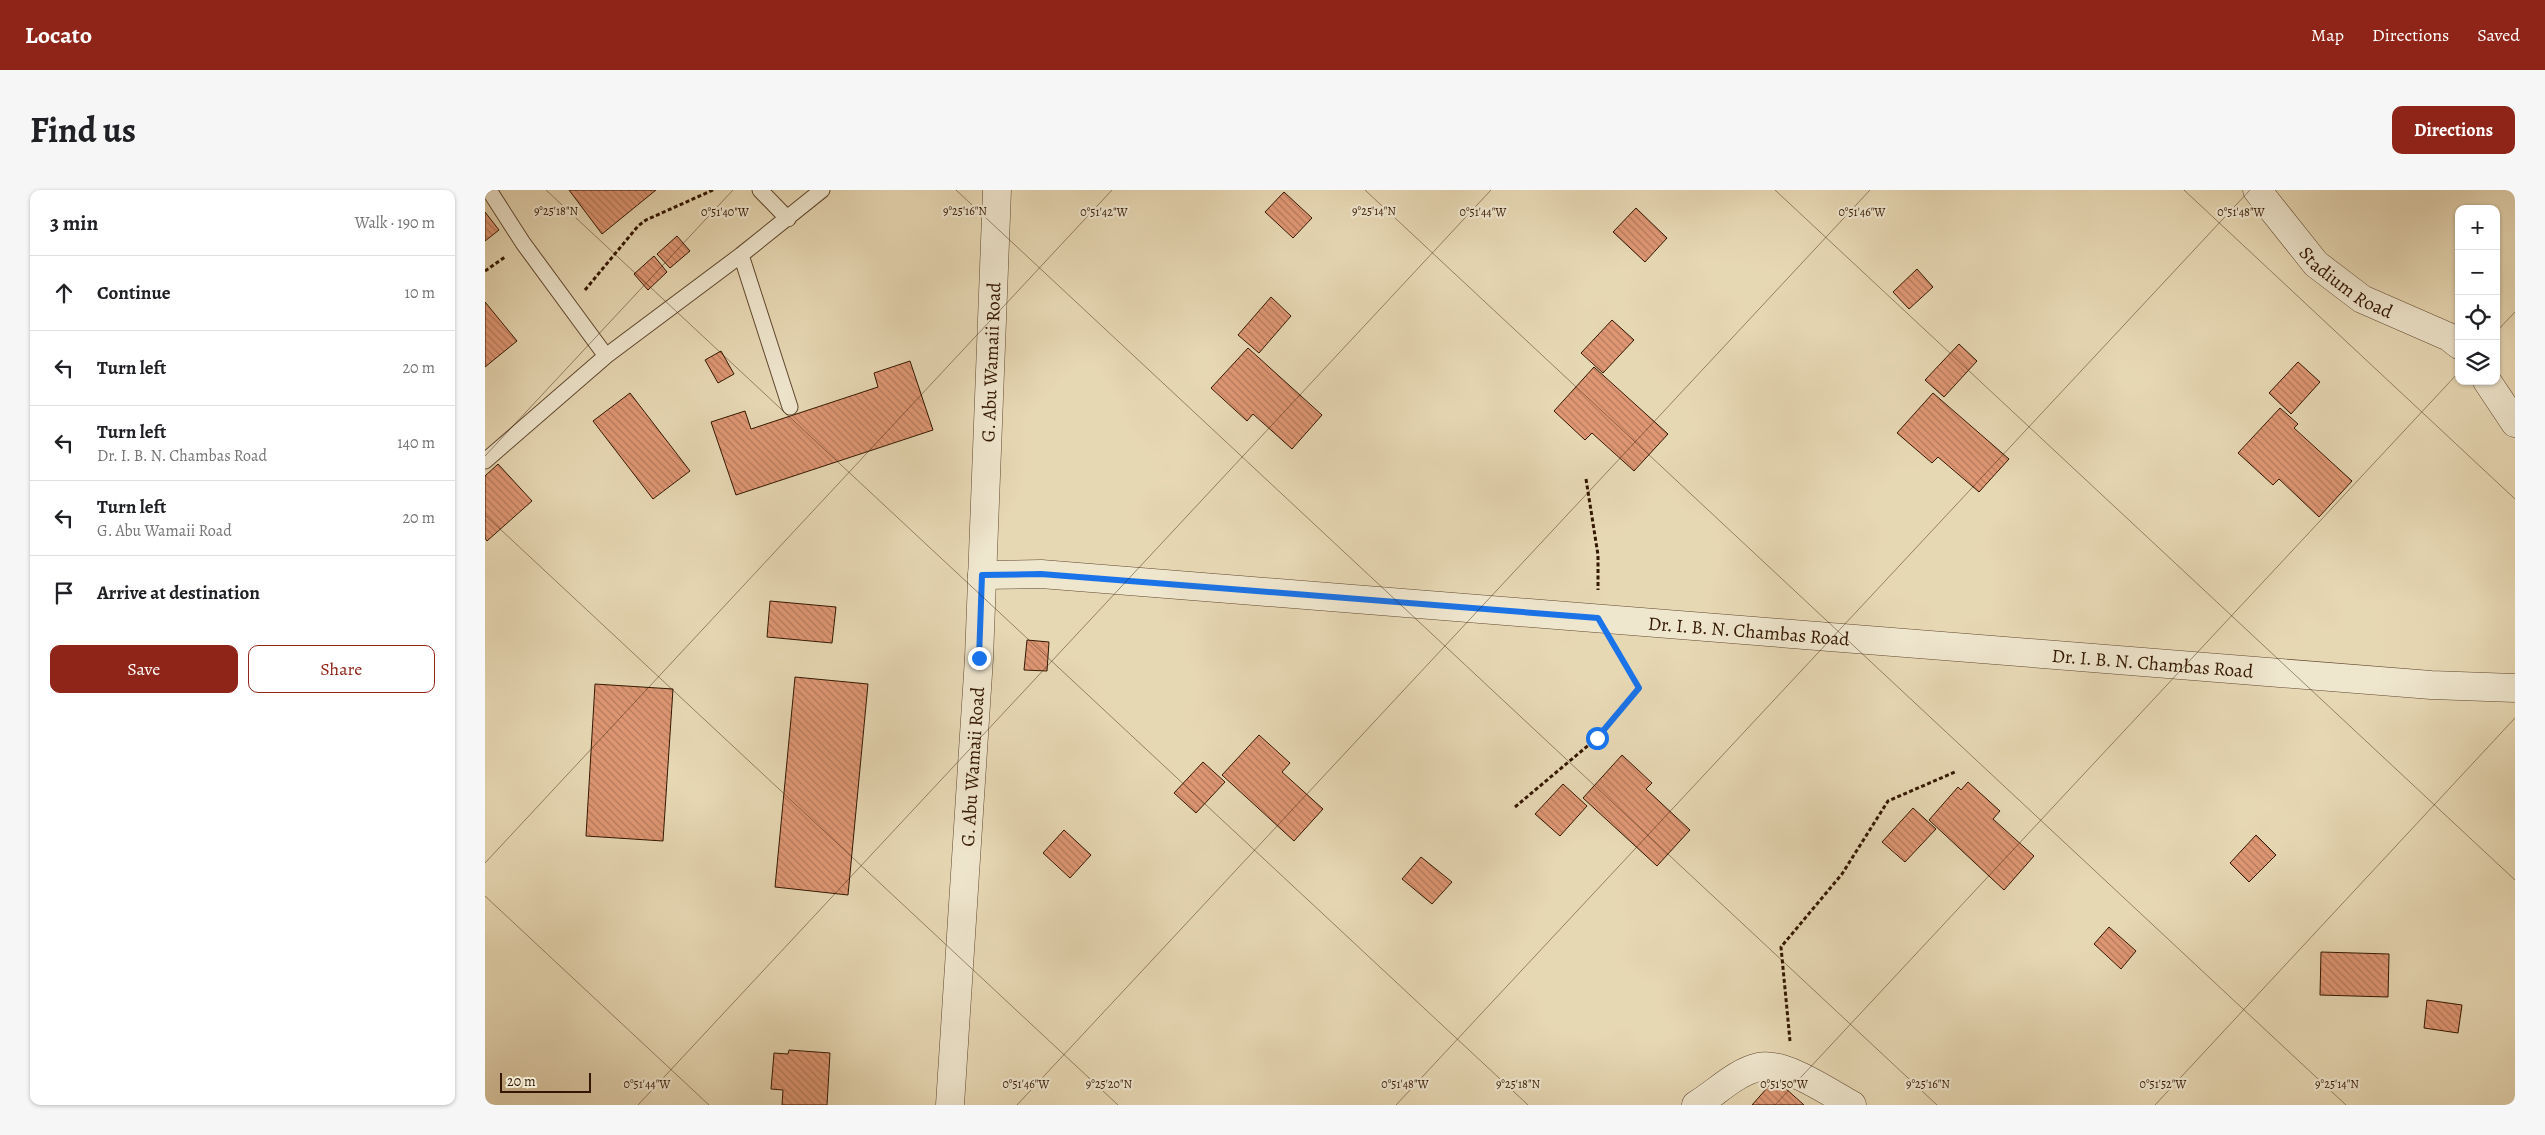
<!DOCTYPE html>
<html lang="en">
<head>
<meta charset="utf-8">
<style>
  body { margin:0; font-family:Alegreya,serif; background:#f6f6f6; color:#202124 }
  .controls { position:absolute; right:15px; top:15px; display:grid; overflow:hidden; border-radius:10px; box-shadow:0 1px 4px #0004 }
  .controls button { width:45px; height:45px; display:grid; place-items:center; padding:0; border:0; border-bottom:1px solid #e0e0e0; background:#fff; color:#202124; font:25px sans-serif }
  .scale { position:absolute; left:15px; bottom:12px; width:91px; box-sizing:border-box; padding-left:5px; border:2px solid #331700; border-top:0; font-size:14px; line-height:18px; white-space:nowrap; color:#331700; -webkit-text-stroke:4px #efe6ce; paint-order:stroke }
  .stop { position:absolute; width:15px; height:15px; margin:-11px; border:4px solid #1a73e8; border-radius:50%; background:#fff }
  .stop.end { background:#1a73e8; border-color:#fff; box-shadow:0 1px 5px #0008 }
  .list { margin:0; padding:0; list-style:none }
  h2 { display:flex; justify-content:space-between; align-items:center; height:65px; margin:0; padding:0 20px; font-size:21px }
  h2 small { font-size:16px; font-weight:400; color:#757577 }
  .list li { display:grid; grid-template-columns:32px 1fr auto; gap:15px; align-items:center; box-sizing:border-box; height:75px; padding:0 20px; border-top:1px solid #e0e0e0 }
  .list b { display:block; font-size:19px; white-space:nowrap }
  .list p { margin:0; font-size:16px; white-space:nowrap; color:#757577 }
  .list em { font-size:16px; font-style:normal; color:#757577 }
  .actions { display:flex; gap:10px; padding:15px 20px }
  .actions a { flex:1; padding:11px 0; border:1px solid #8f2418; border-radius:10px; text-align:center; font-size:18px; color:#8f2418 }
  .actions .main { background:#8f2418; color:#fff }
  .icon { flex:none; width:28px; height:28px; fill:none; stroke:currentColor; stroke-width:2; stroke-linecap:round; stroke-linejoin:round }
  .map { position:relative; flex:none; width:2030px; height:915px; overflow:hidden; border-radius:10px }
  header { display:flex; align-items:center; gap:30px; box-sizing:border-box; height:70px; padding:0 25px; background:#8f2418; color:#fff }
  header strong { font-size:24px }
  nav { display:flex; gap:28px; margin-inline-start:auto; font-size:18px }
  .intro { display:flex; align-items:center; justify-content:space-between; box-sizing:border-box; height:120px; padding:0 30px }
  h1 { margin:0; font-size:35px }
  .button { padding:12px 22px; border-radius:10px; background:#8f2418; color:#fff; font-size:18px; font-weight:700 }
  main { display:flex; gap:30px; padding:0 30px }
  aside { flex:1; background:#fff; border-radius:10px; box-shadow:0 1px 4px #0004 }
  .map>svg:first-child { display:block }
  .building { fill:url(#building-back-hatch); stroke:#331700 }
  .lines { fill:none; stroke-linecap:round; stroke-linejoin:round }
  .lane-casing { stroke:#60472d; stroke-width:17 }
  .street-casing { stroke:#60472d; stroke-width:29 }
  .path { stroke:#331700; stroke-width:3; stroke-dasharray:4 2.5; stroke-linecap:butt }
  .lane { stroke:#efe6ce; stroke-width:15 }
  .street { stroke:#efe6ce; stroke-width:28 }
  .route { stroke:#1a73e8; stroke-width:6 }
  .ticks { fill:none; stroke:#331700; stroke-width:1; stroke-opacity:0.45 }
  .labels { text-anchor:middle; stroke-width:4.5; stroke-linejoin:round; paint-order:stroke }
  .street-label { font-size:19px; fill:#331700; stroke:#efe6ce }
  .ticks-label { font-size:12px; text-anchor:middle; fill:#331700; stroke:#efe6ce; stroke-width:4.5; stroke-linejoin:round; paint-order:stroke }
</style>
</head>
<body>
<header>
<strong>Locato</strong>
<nav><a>Map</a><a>Directions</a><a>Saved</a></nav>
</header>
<div class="intro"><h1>Find us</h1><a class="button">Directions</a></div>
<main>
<aside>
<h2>3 min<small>Walk · 190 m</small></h2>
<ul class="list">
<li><svg class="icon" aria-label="ahead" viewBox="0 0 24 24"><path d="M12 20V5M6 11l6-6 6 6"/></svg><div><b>Continue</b></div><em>10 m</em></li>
<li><svg class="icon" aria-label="left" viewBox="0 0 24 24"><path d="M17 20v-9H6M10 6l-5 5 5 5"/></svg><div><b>Turn left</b></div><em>20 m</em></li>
<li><svg class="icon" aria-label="left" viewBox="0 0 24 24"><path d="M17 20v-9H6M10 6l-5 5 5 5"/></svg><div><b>Turn left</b><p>Dr. I. B. N. Chambas Road</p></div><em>140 m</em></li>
<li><svg class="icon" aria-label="left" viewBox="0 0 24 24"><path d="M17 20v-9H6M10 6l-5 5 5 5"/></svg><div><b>Turn left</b><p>G. Abu Wamaii Road</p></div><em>20 m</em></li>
<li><svg class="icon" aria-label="arrive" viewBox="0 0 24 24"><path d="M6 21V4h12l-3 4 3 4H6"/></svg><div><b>Arrive at destination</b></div></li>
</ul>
<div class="actions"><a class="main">Save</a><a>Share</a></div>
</aside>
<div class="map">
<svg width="2030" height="915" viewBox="0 0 2030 915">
  <defs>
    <pattern id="building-back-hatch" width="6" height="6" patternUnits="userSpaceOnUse" patternTransform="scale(1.25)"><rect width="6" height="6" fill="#df9774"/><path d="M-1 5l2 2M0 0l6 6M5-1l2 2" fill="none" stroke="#b57a5d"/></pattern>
  </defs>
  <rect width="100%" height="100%" fill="#e7d8b4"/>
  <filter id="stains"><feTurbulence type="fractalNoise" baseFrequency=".004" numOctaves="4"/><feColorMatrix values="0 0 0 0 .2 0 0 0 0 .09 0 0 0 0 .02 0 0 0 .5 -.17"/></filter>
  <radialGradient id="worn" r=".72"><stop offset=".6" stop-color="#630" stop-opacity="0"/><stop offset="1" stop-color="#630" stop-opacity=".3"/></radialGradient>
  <path class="building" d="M 84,0 L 171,0 L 117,44 Z
    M 799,2 L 827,28 L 808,48 L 780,22 Z
    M 1151,18 L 1182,48 L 1160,72 L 1128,42 Z
    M 0,22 L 14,40 L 0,51 Z
    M 192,46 L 205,61 L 185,78 L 172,64 Z
    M 169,66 L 182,82 L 163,100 L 149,84 Z
    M 1432,79 L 1448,97 L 1424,119 L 1408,102 Z
    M 786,107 L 806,126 L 774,163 L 753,145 Z
    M 0,112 L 32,151 L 0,177 Z
    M 1127,130 L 1149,150 L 1118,183 L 1096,163 Z
    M 1474,154 L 1492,171 L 1459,207 L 1440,190 Z
    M 763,158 L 837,225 L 807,259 L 768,224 L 762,231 L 726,198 Z
    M 236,161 L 249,184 L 233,193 L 220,170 Z
    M 425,171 L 448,240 L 251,305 L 226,232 L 260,221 L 266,239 L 393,197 L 389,183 Z
    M 1813,172 L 1835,192 L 1806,224 L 1784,203 Z
    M 1109,177 L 1183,244 L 1149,281 L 1107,243 L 1100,250 L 1069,221 Z
    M 145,203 L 205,281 L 168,309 L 108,231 Z
    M 1448,203 L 1524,269 L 1494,302 L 1453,267 L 1447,273 L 1412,243 Z
    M 1795,218 L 1813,234 L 1809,238 L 1867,291 L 1834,327 L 1794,289 L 1788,295 L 1753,263 Z
    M 13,274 L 47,311 L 2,351 L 0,348 L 0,286 Z
    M 285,411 L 351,417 L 347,453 L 282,447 Z
    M 542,450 L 564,452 L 562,481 L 539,480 Z
    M 310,487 L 383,494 L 363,705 L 290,697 Z
    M 110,494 L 188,499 L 178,651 L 101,646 Z
    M 774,545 L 805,573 L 797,582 L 838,619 L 809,651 L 737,585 Z
    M 1137,565 L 1167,593 L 1161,599 L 1205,640 L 1172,676 L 1098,608 Z
    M 718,572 L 740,592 L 711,623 L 689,603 Z
    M 1483,592 L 1515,621 L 1508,629 L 1549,666 L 1519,700 L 1444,630 L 1473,597 L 1476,600 Z
    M 1078,594 L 1102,616 L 1075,646 L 1050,624 Z
    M 1428,618 L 1451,639 L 1420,672 L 1397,652 Z
    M 579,640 L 606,665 L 585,688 L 558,663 Z
    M 1771,645 L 1791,665 L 1764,692 L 1745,673 Z
    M 936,667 L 967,692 L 947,714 L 917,689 Z
    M 1624,737 L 1651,761 L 1636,779 L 1609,754 Z
    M 1836,762 L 1904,764 L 1903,807 L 1835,805 Z
    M 1942,810 L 1977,815 L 1973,843 L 1939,838 Z
    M 304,860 L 345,863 L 342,915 L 297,915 L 298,900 L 286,899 L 289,863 L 303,864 Z
    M 1290,889 L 1319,915 L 1267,915 Z"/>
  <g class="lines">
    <defs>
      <path id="lane" d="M 4,0 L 38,53 L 121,166 L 256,65 L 337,0
        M 275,0 L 303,29
        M 256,65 L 305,217
        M 0,271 L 121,166"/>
      <g id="street">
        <path id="s1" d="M 1772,0 L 1831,74 L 1877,109 L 1964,147 L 1974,155"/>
        <path d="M 2002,191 L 2030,233"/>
        <path id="s2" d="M 497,385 L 556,384 L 1946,495 L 2030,498"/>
        <path id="s3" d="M 465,915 L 494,468 L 512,0"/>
        <path d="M 1211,915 C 1231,903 1251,882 1274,877 C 1299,871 1345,903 1367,915"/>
      </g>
    </defs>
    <use href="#lane" class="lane-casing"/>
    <use href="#street" class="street-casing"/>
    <path class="path" d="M 0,81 L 20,67
      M 100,100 L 153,36 L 161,30 L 228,0
      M 1101,289 L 1113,365 L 1113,400
      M 1030,617 L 1112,548 L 1154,498 L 1131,459
      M 1305,851 L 1296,757 L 1357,684 L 1403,611 L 1470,582"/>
    <use href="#lane" class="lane"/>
    <use href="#street" class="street"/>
  </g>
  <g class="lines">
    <path class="route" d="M 494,468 L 497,385 L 556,384 L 1113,428 L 1154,498 L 1112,548"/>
  </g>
  <path class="ticks" d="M 61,0 L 1043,915M 471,0 L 1452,915M 880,0 L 1861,915M 1290,0 L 2030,690M 1699,0 L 2030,309M 2011,142 L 2030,122M 0,266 L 248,0M 0,325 L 633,915M 0,673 L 627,0M 0,706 L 224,915M 153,915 L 1006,0M 532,915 L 1385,0M 911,915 L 1765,0M 1290,915 L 1974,182M 1670,915 L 2030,528"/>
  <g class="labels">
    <g class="street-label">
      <text dy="7" stroke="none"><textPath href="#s1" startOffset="130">Stadium Road</textPath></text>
      <text dy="7" stroke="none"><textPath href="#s3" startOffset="744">G. Abu Wamaii Road</textPath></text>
      <text dy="7" stroke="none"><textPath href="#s2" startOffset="769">Dr. I. B. N. Chambas Road</textPath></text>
      <text dy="7" stroke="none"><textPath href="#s2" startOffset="1174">Dr. I. B. N. Chambas Road</textPath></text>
      <text dy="7" stroke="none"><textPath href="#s3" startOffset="339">G. Abu Wamaii Road</textPath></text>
    </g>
  </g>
  <g class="ticks-label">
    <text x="889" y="25">9°25'14"N</text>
    <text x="71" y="25">9°25'18"N</text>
    <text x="480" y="25">9°25'16"N</text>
    <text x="240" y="26">0°51'40"W</text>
    <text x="619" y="26">0°51'42"W</text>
    <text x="998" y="26">0°51'44"W</text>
    <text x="1377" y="26">0°51'46"W</text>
    <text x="1756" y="26">0°51'48"W</text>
    <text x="162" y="898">0°51'44"W</text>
    <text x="541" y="898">0°51'46"W</text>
    <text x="920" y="898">0°51'48"W</text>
    <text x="1299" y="898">0°51'50"W</text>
    <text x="1678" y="898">0°51'52"W</text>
    <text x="624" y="898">9°25'20"N</text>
    <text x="1033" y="898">9°25'18"N</text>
    <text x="1443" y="898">9°25'16"N</text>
    <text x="1852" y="898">9°25'14"N</text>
  </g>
  <rect width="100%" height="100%" filter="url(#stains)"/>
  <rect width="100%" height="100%" fill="url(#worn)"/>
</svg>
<div class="controls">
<button>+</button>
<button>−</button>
<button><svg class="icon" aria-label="locate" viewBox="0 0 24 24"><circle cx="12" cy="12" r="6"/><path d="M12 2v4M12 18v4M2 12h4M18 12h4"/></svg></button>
<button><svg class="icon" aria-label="layers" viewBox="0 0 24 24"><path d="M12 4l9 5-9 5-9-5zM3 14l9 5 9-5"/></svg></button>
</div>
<div class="scale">20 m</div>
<div class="stop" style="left:1112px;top:548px"></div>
<div class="stop end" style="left:494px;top:468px"></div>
</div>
</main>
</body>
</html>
